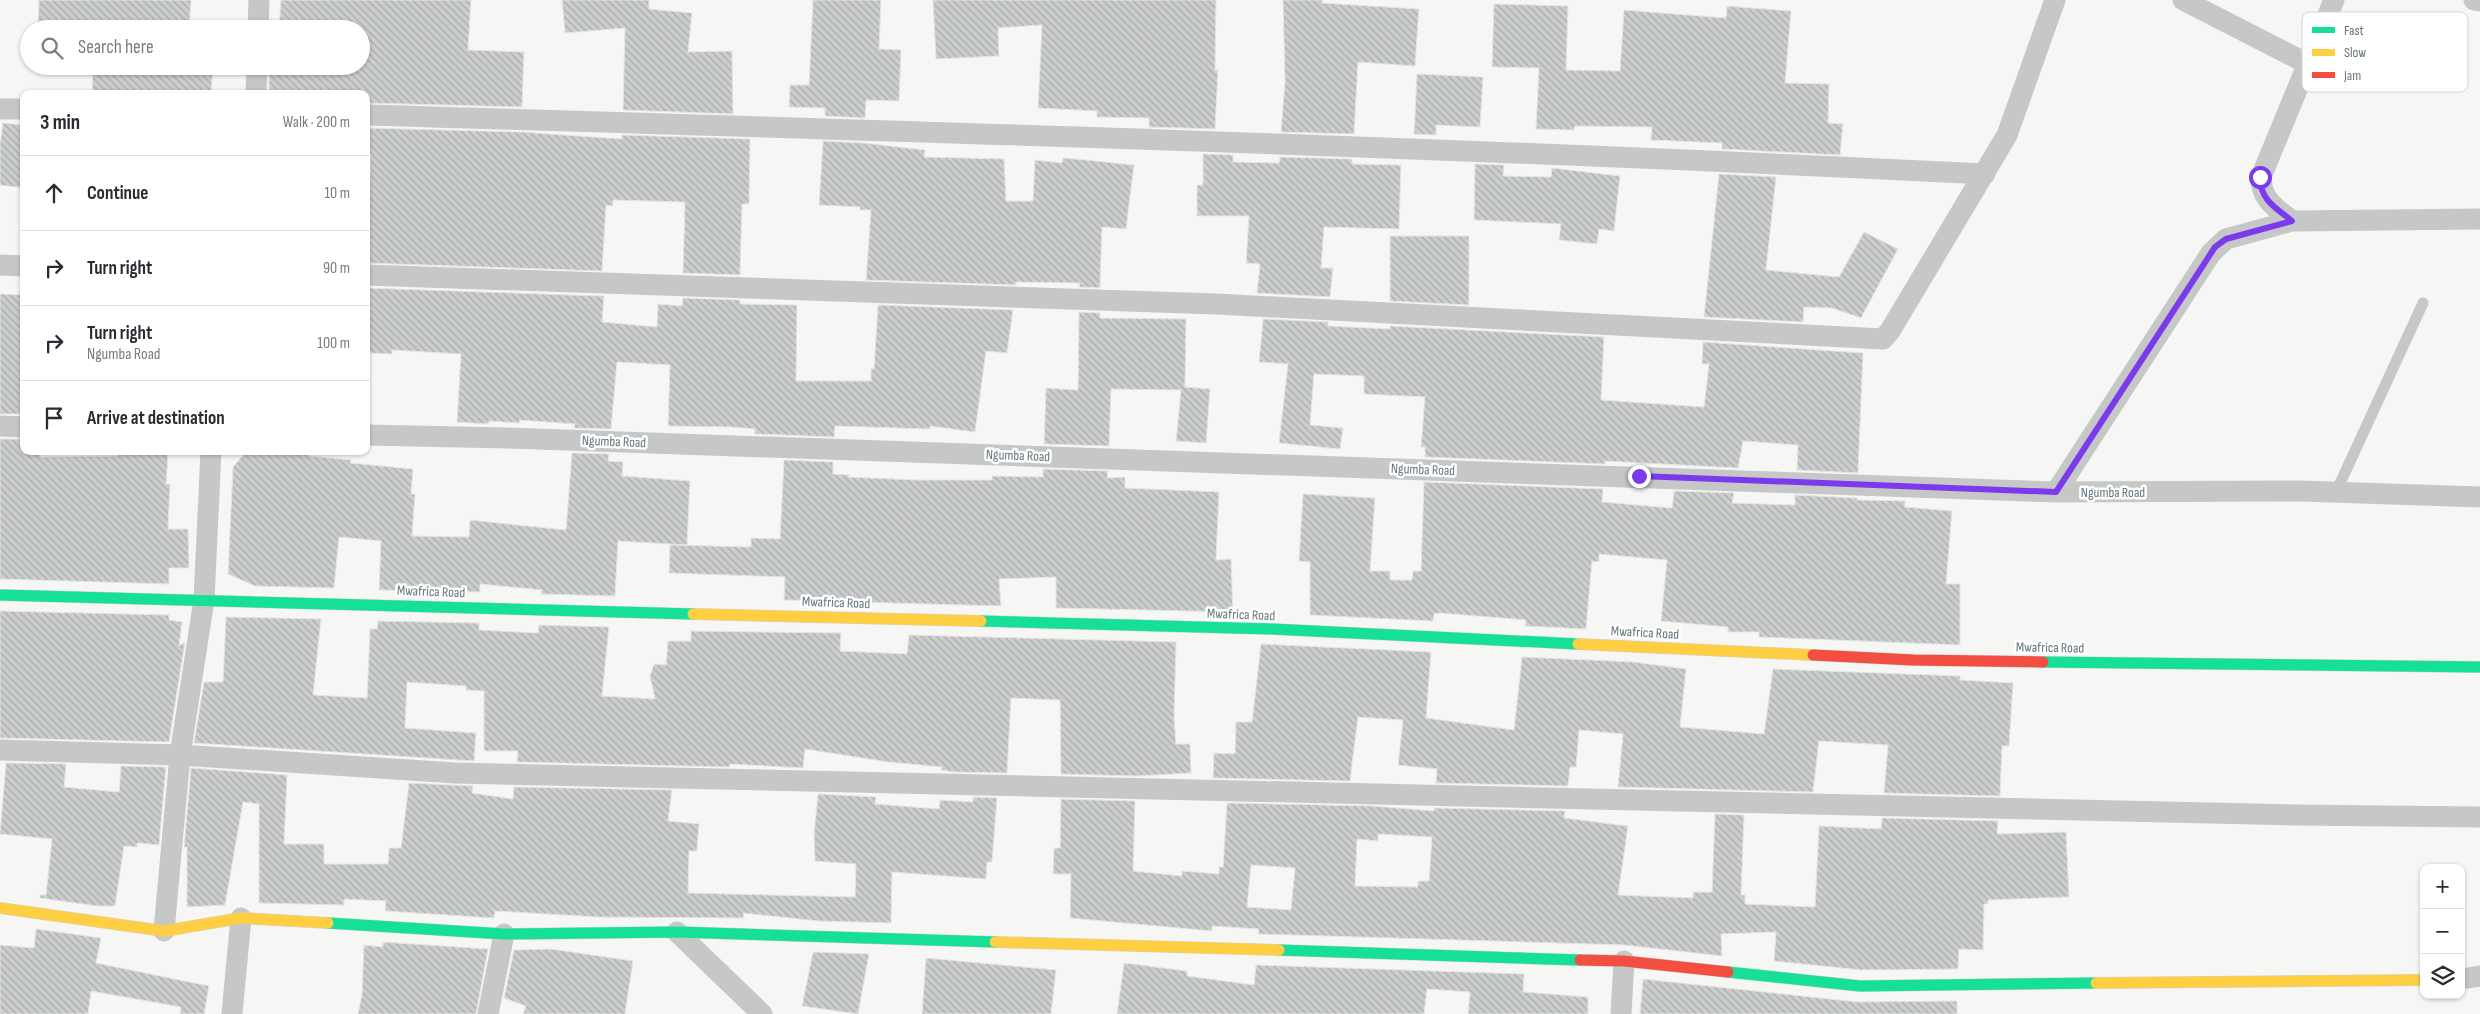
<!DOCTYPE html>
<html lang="en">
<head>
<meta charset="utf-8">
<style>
  body { margin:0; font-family:"Sofia Sans Condensed",sans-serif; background:#f2f2f3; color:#2b2b33 }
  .controls { position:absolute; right:15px; bottom:15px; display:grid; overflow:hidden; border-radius:10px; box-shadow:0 1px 4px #0004 }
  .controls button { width:45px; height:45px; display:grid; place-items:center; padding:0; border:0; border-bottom:1px solid #e1e1e2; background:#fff; color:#2b2b33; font:25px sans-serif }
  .stop { position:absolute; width:15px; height:15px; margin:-11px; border:4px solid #7c3aed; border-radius:50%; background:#fff }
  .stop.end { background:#7c3aed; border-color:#fff; box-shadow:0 1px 5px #0008 }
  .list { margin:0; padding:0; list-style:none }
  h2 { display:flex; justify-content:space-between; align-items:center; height:65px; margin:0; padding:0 20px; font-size:21px }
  h2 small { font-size:16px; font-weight:400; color:#7c7c81 }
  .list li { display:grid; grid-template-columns:32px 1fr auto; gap:15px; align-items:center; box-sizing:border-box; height:75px; padding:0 20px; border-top:1px solid #e1e1e2 }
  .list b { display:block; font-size:19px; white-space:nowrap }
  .list p { margin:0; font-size:16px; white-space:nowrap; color:#7c7c81 }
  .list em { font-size:16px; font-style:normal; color:#7c7c81 }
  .icon { flex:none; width:28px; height:28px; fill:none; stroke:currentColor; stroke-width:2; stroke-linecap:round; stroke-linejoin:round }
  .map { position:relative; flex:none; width:2480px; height:1014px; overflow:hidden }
  .search { position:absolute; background:#fff; box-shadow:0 1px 4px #0004; left:20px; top:20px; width:350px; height:55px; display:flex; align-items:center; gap:12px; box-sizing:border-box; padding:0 18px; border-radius:28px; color:#7c7c81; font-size:19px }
  .panel { position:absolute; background:#fff; box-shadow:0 1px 4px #0004; left:20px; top:90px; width:350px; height:365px; border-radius:10px }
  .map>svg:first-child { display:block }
  .building { fill:url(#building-back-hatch); stroke:#e5e5e4; fill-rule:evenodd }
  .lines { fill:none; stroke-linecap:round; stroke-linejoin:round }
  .fast-casing { stroke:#d1d3d3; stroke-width:12 }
  .slow-casing { stroke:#d1d3d3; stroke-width:12 }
  .jam-casing { stroke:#d1d3d3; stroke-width:12 }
  .lane { stroke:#c6c8c8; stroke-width:11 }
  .street { stroke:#c6c8c8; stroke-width:21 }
  .fast { stroke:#16e098; stroke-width:11 }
  .slow { stroke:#ffcf43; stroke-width:11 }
  .jam { stroke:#f24e42; stroke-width:11 }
  .route { stroke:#7c3aed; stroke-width:6 }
  .labels { text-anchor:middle; stroke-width:5; stroke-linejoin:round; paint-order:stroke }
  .street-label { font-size:14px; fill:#64767d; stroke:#fff }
  .key { fill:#fff; stroke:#d0d6d8; stroke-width:1 }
  .key-label { font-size:14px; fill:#64767d }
</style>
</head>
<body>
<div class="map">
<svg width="2480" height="1014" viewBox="0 0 2480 1014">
  <defs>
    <pattern id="building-back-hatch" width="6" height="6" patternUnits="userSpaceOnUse" patternTransform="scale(1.25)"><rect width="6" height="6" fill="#cccece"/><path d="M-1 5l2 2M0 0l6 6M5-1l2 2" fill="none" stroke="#a9acac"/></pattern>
  </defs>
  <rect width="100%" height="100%" fill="#f6f6f5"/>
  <path class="building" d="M 39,0 L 191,0 L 189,29 L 147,29 L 38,22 Z
    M 281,0 L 471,0 L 468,50 L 524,52 L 522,107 L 366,103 L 366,94 L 269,94 L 269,66 L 361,66 L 361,29 L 279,29 Z
    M 562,0 L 649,0 L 649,9 L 692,13 L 688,52 L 732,51 L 733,114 L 623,110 L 625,28 L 565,33 Z
    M 813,0 L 881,0 L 879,49 L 901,50 L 899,101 L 866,100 L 865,118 L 825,116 L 825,108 L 789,107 L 790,85 L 809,85 Z
    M 933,0 L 1216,0 L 1215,70 L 1218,70 L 1215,129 L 1149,127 L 1149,118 L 1097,117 L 1097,111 L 1038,108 L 1042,25 L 998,28 L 999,56 L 936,59 Z
    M 1283,0 L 1322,0 L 1322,3 L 1419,9 L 1415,66 L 1358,62 L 1354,134 L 1281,132 L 1285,82 Z
    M 1494,4 L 1568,6 L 1566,70 L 1620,71 L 1624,10 L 1726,18 L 1727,6 L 1791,11 L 1785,83 L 1829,84 L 1828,123 L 1843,124 L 1840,155 L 1722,149 L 1722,143 L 1651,140 L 1652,127 L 1575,126 L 1574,130 L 1536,129 L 1539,68 L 1492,67 Z
    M 93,66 L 213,66 L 211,94 L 92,94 Z
    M 1417,74 L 1483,77 L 1480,127 L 1436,125 L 1436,135 L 1414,134 Z
    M 3,123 L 24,125 L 24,188 L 0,185 L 0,144 Z
    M 366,128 L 521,132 L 622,139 L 622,135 L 750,139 L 749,204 L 742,204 L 740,275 L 683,273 L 685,203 L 683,202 L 613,200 L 613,206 L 606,205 L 602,271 L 366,263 L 371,154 L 366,154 Z
    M 823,141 L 863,143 L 925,150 L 924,157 L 1004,159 L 1006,201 L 1033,201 L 1035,160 L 1062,163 L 1063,158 L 1076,159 L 1134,165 L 1126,229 L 1102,227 L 1100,288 L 1079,287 L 1080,283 L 1016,282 L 1016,285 L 866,280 L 871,210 L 860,210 L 860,207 L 819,205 Z
    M 1203,154 L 1233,155 L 1233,162 L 1279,163 L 1280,157 L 1352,159 L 1352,164 L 1401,165 L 1399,229 L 1324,227 L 1321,268 L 1333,268 L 1330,297 L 1257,293 L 1260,264 L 1246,263 L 1249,216 L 1197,216 L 1197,185 L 1203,185 Z
    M 1475,164 L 1504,165 L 1503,176 L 1551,177 L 1552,168 L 1620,176 L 1614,231 L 1599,229 L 1597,244 L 1559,240 L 1561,224 L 1474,220 Z
    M 1719,174 L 1776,177 L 1766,270 L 1839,277 L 1864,232 L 1898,249 L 1861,318 L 1832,308 L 1804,307 L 1803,322 L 1704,317 Z
    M 1390,236 L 1469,236 L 1469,305 L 1390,301 Z
    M 366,288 L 601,296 L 604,296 L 602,322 L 657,327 L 658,304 L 682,306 L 683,298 L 740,300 L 740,304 L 797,305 L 796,381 L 871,381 L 871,369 L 874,369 L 878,305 L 1013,310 L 1007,353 L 986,351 L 975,432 L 930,426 L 930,429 L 835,426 L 834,437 L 755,434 L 755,429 L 731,427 L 668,426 L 670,365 L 617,362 L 611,429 L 574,428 L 575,424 L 520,420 L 519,423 L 489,421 L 488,424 L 457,422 L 461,354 L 392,350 L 392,354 L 366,353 Z
    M 0,294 L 24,295 L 24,414 L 0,414 Z
    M 1079,312 L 1100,313 L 1100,318 L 1186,319 L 1185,387 L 1210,389 L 1206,443 L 1176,441 L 1181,390 L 1111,389 L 1109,446 L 1044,444 L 1046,388 L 1078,390 Z
    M 1263,319 L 1328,322 L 1328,326 L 1390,329 L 1390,326 L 1604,337 L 1601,400 L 1704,407 L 1709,364 L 1702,364 L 1703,342 L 1863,353 L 1858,473 L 1797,470 L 1798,445 L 1743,441 L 1738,468 L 1605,461 L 1605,464 L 1425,457 L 1425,447 L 1421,447 L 1425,397 L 1364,394 L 1364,376 L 1314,374 L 1310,425 L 1343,428 L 1340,449 L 1279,443 L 1288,364 L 1259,362 Z
    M 0,439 L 24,439 L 24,453 L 41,454 L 40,457 L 118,456 L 118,453 L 168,454 L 166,484 L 170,484 L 168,529 L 188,529 L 189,568 L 169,568 L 169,584 L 0,579 Z
    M 247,451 L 309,451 L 308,456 L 351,460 L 350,463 L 413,469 L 411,494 L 415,494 L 412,536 L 469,537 L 470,520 L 566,530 L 572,453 L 609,454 L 608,461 L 623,462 L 622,476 L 690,481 L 687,545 L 618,541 L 615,596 L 541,594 L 542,590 L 480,584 L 480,592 L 379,590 L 381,541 L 339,537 L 334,588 L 255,586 L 228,574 L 233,467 Z
    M 784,460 L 833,462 L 833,474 L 849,475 L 848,477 L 916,480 L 992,480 L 992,476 L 1043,477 L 1043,469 L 1108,471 L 1107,478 L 1125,477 L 1125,488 L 1219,492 L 1216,560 L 1231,559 L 1233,612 L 1056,608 L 1056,577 L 999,579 L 1001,606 L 784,600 L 785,577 L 669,573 L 670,545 L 751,547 L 751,538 L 780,539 Z
    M 1424,482 L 1603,489 L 1602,502 L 1672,508 L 1674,491 L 1734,493 L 1732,503 L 1795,505 L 1795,495 L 1857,498 L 1857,500 L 1905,501 L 1905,507 L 1952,511 L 1946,584 L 1960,584 L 1960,645 L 1759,637 L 1759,632 L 1728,632 L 1728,627 L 1661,621 L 1667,560 L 1599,554 L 1599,562 L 1592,561 L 1586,629 L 1525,626 L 1526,620 L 1440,613 L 1434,614 L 1433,621 L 1310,615 L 1310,562 L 1299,561 L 1303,494 L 1375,498 L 1370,571 L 1390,571 L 1390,580 L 1412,580 L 1413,571 L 1421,571 Z
    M 0,611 L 169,615 L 169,620 L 182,622 L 179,646 L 185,642 L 169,742 L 0,738 Z
    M 226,617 L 321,619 L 313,695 L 367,698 L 370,629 L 377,629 L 378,621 L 479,623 L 479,630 L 538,633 L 539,625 L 609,627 L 602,696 L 655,699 L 650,676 L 654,664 L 666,665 L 668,641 L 691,641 L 691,631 L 841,633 L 840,651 L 907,654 L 909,635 L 1176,642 L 1174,717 L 1176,744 L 1190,744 L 1191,773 L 1136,776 L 1061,774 L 1060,700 L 1011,698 L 1007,773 L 954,772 L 941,770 L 942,767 L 888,762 L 805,749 L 803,768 L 730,764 L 729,767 L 517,762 L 518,751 L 484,751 L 484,691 L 466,690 L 466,686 L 407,682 L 405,728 L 476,733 L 474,761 L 194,743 L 204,682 L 223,682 Z
    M 1261,644 L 1431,652 L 1426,718 L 1514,730 L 1522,657 L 1633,662 L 1686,669 L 1680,727 L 1764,734 L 1773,669 L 1960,676 L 1960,680 L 2013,683 L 2009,746 L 2002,746 L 2000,796 L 1884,793 L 1888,745 L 1819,741 L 1813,792 L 1618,787 L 1623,734 L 1579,730 L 1576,767 L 1570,767 L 1568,786 L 1436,783 L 1437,769 L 1398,765 L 1403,720 L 1358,717 L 1350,781 L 1213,778 L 1214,753 L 1235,754 L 1236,722 L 1252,722 Z
    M 6,763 L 66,764 L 64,787 L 119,792 L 121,766 L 166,767 L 159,845 L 137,843 L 137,847 L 124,846 L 115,906 L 97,906 L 40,898 L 40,895 L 46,895 L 52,839 L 0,834 Z
    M 191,768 L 287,775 L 284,844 L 324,844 L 324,864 L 388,864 L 389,848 L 401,848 L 409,783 L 473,786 L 472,793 L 513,799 L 514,787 L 672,790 L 668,821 L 699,824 L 697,851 L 689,851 L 688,893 L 855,897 L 856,864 L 815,861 L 814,834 L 818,794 L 876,797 L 875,804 L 939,809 L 940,800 L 973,802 L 973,797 L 997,798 L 992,862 L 987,862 L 986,879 L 892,872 L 891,923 L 818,921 L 743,913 L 744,918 L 598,917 L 495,911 L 494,918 L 385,911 L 386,901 L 344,899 L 344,905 L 259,903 L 259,804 L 243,802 L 225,905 L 187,907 L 187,847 L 184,847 Z
    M 1061,799 L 1135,801 L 1133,871 L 1182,876 L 1182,871 L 1219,874 L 1219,867 L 1223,867 L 1227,803 L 1372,806 L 1434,811 L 1434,808 L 1565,811 L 1564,818 L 1628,826 L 1618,895 L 1693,898 L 1693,892 L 1712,892 L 1715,814 L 1744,815 L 1741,895 L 1745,895 L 1745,904 L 1815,907 L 1819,826 L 1881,829 L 1882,818 L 1998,821 L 1997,834 L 2066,832 L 2069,897 L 1988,900 L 1988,904 L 1984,904 L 1983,950 L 1959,949 L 1958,969 L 1861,970 L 1774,961 L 1776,932 L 1721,934 L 1722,956 L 1625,945 L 1258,934 L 1259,929 L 1212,926 L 1212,931 L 1070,918 L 1071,874 L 1053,874 L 1054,848 L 1060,848 ZM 1378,834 L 1432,837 L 1429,881 L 1418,881 L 1418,887 L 1355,886 L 1357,839 L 1378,841 ZM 1251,865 L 1295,868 L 1291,910 L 1247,907 Z
    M 36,929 L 101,938 L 96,963 L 209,986 L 204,1014 L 180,1014 L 181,1007 L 91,991 L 88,1014 L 0,1014 L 0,945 L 34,948 Z
    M 383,942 L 488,949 L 476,1014 L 358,1014 L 362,994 L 364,945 L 383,947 Z
    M 551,949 L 633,961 L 625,1014 L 523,1014 L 526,1006 L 504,998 L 514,950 Z
    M 813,952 L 869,954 L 858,1014 L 802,1006 Z
    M 926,958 L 1056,970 L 1051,1014 L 922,1014 Z
    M 1124,963 L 1187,971 L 1187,976 L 1254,985 L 1256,965 L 1524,974 L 1523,992 L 1588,997 L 1588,1014 L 1468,1014 L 1470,992 L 1427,989 L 1424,1014 L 1117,1014 Z
    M 1643,979 L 1858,1002 L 1957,1001 L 1957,1014 L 1640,1014 Z"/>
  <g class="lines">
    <defs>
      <path id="fast" d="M 0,595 L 693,614
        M 981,621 L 1272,629 L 1578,644
        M 2043,662 L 2480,667
        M 328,923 L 504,934 L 677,932 L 995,942
        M 1279,950 L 1580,960
        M 1728,972 L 1860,986 L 2096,983"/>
      <path id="slow" d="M 693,614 L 981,621
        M 1578,644 L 1813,655
        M 0,908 L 164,931 L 241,918 L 328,923
        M 995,942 L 1279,950
        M 2096,983 L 2424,980"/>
      <path id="jam" d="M 1813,655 L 1913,660 L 2043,662
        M 1580,960 L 1624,961 L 1728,972"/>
    </defs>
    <use href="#fast" class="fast-casing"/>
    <use href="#slow" class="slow-casing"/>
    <use href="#jam" class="jam-casing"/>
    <path class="lane" d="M 2336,492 L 2423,303"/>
    <path class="street" d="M 2183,0 L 2306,63
      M 2474,0 L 2480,1
      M 258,29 L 259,0
      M 256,94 L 257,66
      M 0,109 L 24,109
      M 366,115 C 906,131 1446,147 1985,174
      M 2292,221 C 2276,208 2261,200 2261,177 L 2334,0
      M 0,265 L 24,266
      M 366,275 L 1216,304 L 1883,339 L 1890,331 L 2007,135 L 2055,0
      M 0,426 L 24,427
      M 366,435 L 508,438 L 2056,492 L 2301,491 L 2480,497
      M 2056,492 L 2211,253 L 2226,239 L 2292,221 L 2480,219
      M 0,750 L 180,755 L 455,773 L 2295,815 L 2480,817
      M 164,931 L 180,755 L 204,600 L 211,451
      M 677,932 L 762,1014
      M 2461,979 L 2480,976
      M 232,1014 L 241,918
      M 488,1014 L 504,934
      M 1621,1014 L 1624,961"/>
    <use href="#fast" class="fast"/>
    <use href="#slow" class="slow"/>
    <use href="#jam" class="jam"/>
  </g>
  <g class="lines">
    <path class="route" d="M 1639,476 L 2056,492 L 2215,247 L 2226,239 L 2292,221 C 2276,208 2260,200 2260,177"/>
  </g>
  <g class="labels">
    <g class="street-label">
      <text transform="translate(614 441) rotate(2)" y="5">Ngumba Road</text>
      <text transform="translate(1018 455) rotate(2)" y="5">Ngumba Road</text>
      <text transform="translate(1423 469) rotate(2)" y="5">Ngumba Road</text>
      <text x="2113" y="497">Ngumba Road</text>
      <text transform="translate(431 591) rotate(2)" y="5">Mwafrica Road</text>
      <text transform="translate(836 602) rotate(2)" y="5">Mwafrica Road</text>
      <text transform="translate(1241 614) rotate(2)" y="5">Mwafrica Road</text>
      <text transform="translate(1645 632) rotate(3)" y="5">Mwafrica Road</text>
      <text transform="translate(2050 647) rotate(1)" y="5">Mwafrica Road</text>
    </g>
  </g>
  <rect x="2302" y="12" width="166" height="80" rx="8" class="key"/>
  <rect x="2312" y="27" width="23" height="6" fill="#16e098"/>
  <rect x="2312" y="49" width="23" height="7" fill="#ffcf43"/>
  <rect x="2312" y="72" width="23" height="6" fill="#f24e42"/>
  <g class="key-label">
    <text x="2344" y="35">Fast</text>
    <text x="2344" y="57">Slow</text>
    <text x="2344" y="80">Jam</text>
  </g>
</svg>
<div class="controls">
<button>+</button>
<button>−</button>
<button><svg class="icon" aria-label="layers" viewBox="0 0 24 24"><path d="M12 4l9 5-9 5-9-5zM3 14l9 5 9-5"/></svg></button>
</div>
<div class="stop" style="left:2260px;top:177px"></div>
<div class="stop end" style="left:1639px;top:476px"></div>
<div class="search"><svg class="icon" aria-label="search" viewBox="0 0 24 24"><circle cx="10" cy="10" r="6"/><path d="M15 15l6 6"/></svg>Search here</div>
<section class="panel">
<h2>3 min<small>Walk · 200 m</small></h2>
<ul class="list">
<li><svg class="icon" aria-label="ahead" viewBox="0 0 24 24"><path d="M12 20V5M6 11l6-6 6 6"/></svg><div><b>Continue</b></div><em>10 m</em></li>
<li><svg class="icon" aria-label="right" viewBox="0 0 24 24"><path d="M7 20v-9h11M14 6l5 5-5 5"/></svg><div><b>Turn right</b></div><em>90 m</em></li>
<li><svg class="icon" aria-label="right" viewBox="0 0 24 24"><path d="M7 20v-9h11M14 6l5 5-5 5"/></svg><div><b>Turn right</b><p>Ngumba Road</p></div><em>100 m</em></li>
<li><svg class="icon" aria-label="arrive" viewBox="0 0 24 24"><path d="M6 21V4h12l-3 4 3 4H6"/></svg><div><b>Arrive at destination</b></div></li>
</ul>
</section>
</div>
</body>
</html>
